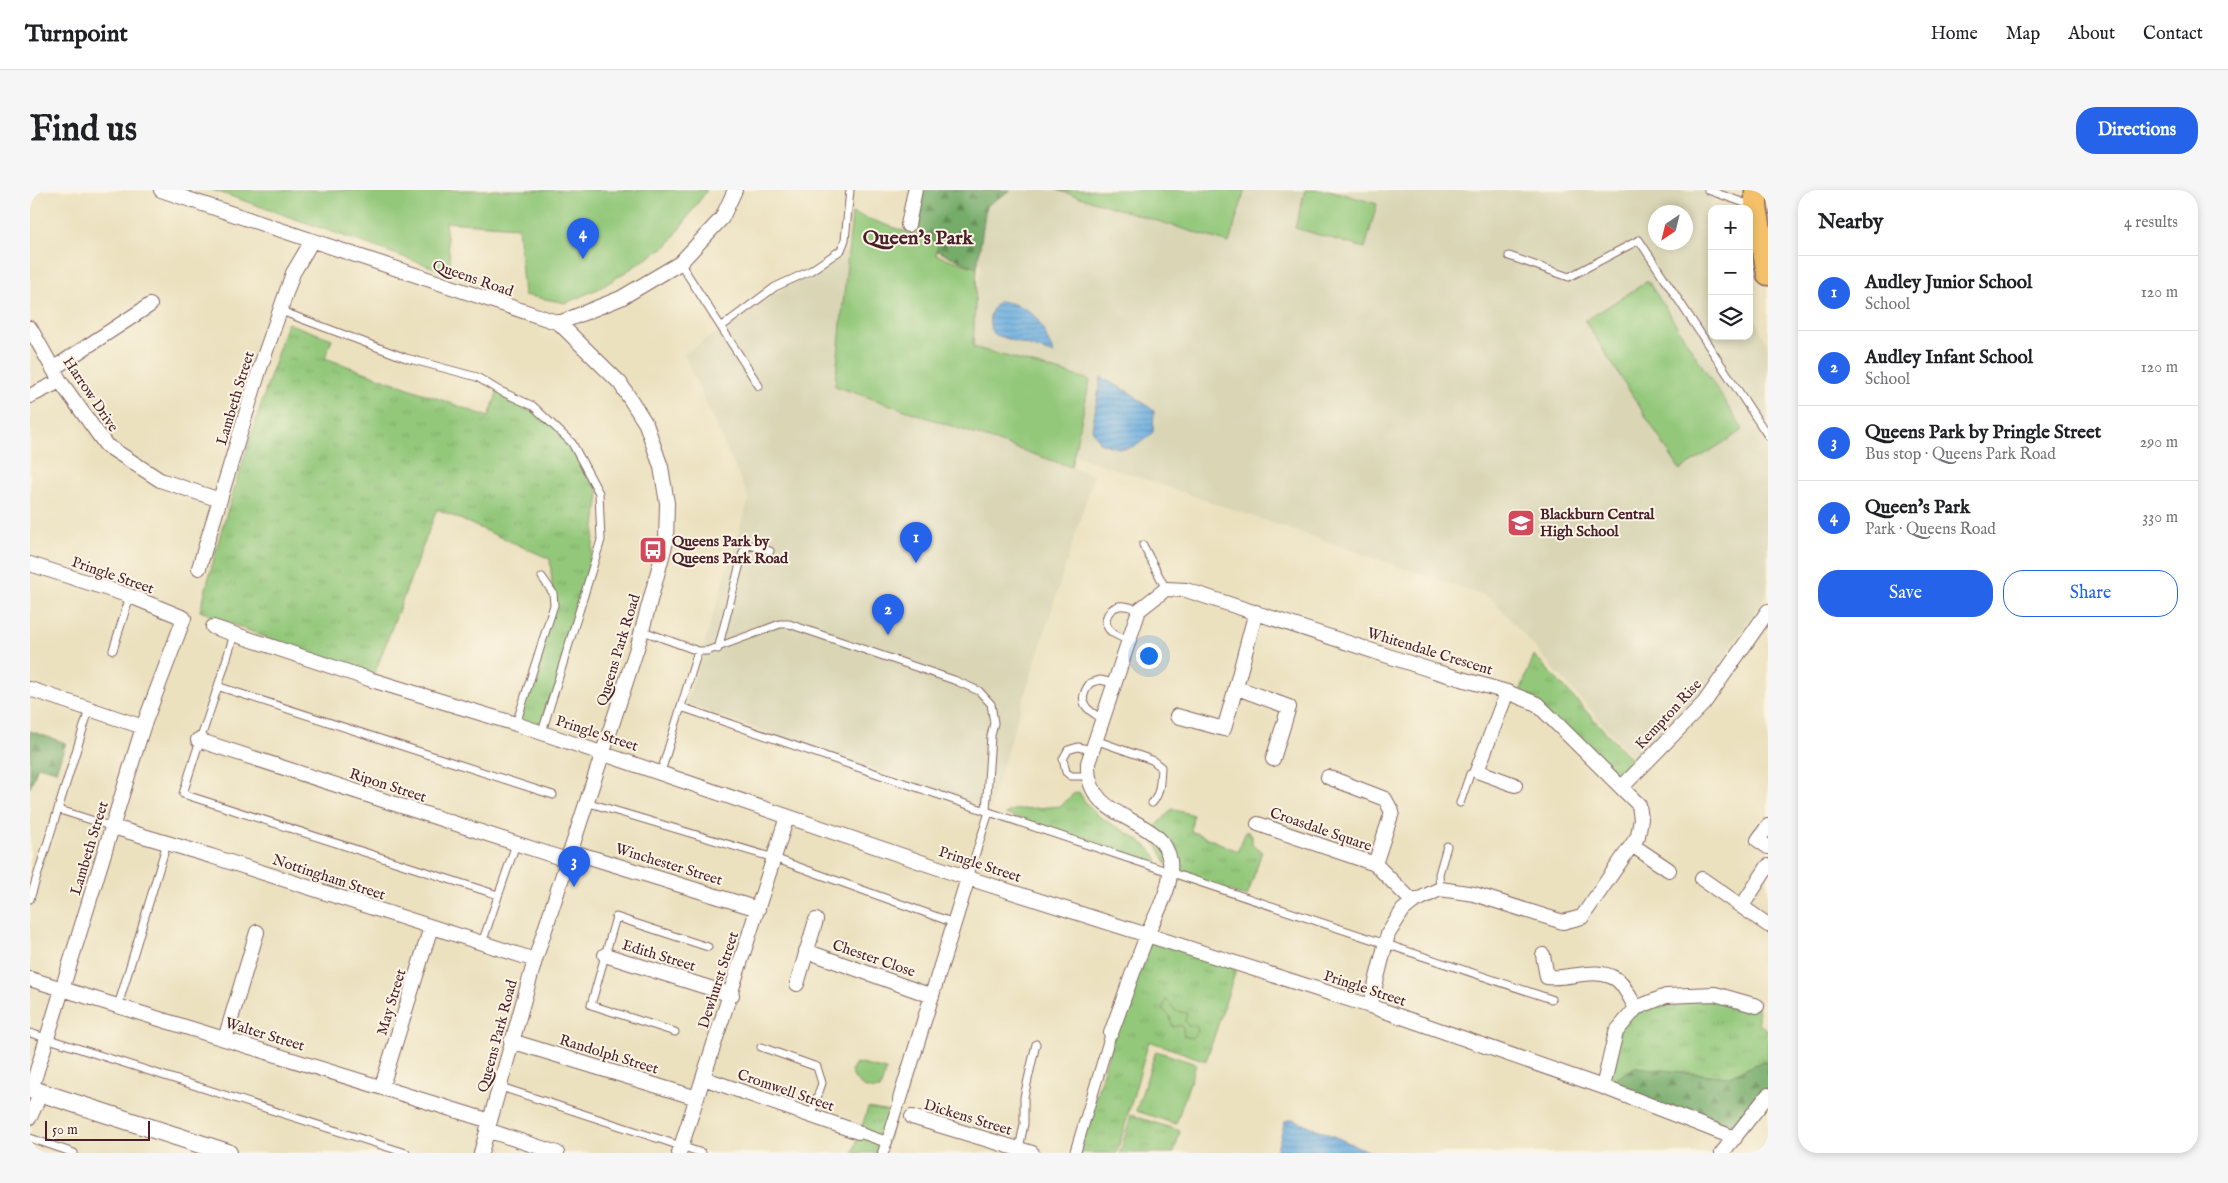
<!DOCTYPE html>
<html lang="en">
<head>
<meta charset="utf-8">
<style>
  body { margin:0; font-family:"IM FELL English",serif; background:#f6f6f6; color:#202124 }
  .controls { position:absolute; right:15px; top:15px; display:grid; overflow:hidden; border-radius:10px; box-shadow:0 2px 8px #0003 }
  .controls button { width:45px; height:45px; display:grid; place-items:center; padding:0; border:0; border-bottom:1px solid #e0e0e0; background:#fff; color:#202124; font:25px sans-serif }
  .compass { position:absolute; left:1618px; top:15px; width:45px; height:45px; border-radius:50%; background:#fff; box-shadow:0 2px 8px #0003; rotate:215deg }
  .scale { position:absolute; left:15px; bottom:12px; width:105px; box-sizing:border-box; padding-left:5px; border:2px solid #4a1f2b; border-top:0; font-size:14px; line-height:18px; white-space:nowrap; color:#4a1f2b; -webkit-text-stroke:4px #fcf5e5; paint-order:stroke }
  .you { position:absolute; left:1118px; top:465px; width:18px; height:18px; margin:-12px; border:4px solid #fff; border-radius:50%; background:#1a73e8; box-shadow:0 0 0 8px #1a73e833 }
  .badge { display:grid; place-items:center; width:32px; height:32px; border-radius:50%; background:#2563eb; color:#fff; font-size:16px; font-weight:700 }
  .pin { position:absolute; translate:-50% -41px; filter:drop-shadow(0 1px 2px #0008) }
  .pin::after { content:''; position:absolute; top:26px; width:18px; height:15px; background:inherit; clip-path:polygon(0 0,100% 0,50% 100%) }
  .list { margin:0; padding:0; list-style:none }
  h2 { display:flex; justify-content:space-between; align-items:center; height:65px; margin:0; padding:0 20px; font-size:21px }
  h2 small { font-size:16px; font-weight:400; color:#757577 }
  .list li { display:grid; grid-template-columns:32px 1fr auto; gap:15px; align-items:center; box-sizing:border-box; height:75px; padding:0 20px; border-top:1px solid #e0e0e0 }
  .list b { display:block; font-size:19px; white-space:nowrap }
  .list p { margin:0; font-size:16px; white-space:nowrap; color:#757577 }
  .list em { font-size:16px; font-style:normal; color:#757577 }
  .actions { display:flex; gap:10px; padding:15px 20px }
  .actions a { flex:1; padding:11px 0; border:1px solid #2563eb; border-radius:20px; text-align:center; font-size:18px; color:#2563eb }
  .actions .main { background:#2563eb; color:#fff }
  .icon { flex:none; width:28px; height:28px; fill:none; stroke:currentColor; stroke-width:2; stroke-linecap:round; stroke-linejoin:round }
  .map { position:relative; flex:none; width:1738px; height:963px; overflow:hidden; border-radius:20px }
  header { display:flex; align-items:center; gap:30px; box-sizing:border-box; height:70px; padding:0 25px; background:#fff; border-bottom:1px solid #e0e0e0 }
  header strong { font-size:24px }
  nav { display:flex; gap:28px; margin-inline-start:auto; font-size:18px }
  .intro { display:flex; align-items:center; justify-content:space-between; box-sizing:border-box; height:120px; padding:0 30px }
  h1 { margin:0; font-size:35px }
  .button { padding:12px 22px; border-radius:20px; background:#2563eb; color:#fff; font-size:18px; font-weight:700 }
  main { display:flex; gap:30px; padding:0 30px }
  aside { flex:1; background:#fff; border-radius:20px; box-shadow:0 2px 8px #0003 }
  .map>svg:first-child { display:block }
  .built { fill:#d9d5b5; fill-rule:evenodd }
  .grass { fill:url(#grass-tufts); stroke:#6e7452 }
  .forest { fill:url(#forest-firs); stroke:#60664a }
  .green { fill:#93c87a; stroke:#6e7452 }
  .water { fill:url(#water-rules); stroke:#5a6686 }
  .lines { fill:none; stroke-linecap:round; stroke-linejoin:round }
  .service-casing { stroke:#82635f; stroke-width:9 }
  .pedestrian-casing { stroke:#82635f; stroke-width:12 }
  .minor-casing { stroke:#82635f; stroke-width:16 }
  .tertiary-casing { stroke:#82635f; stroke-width:20 }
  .trunk-casing { stroke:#82635f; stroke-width:25 }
  .service { stroke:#fff; stroke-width:7 }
  .pedestrian { stroke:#fff; stroke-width:10 }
  .minor { stroke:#fff; stroke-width:14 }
  .tertiary { stroke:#fff; stroke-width:18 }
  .trunk { stroke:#f4c16b; stroke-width:22 }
  .labels { text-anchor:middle; stroke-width:4; stroke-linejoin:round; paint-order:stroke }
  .street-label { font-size:15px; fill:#4a1f2b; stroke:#fcf5e5 }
  .poi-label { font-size:15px; font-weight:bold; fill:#4a1f2b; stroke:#fcf5e5; text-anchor:start }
  .district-label { font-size:20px; font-weight:bold; fill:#4a1f2b; stroke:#fcf5e5 }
</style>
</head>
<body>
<header>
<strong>Turnpoint</strong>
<nav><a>Home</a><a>Map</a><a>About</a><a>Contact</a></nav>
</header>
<div class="intro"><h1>Find us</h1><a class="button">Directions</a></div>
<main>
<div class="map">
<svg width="1738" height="963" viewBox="0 0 1738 963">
  <defs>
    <pattern id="grass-tufts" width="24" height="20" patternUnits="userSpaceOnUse" patternTransform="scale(1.25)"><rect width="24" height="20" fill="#93c87a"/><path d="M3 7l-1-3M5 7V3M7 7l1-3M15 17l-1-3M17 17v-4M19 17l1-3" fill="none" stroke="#80ab6a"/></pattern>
    <pattern id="forest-firs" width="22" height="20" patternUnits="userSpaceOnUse" patternTransform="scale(1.25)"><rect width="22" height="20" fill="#76ac6a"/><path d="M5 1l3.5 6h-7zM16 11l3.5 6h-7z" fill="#638b57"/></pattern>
    <pattern id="water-rules" width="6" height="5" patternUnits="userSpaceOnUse" patternTransform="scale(1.25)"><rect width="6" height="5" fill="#6baee0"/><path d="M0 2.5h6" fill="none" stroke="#5a8db6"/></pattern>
  </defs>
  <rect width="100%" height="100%" fill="#fcf5e5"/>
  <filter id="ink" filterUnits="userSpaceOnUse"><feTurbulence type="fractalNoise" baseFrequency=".02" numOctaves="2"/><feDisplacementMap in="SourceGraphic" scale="10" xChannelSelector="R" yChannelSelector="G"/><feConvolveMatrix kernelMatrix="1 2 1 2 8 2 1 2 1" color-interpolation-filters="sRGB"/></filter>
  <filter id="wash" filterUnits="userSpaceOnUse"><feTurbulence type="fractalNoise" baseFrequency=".0096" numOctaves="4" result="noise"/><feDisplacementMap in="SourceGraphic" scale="20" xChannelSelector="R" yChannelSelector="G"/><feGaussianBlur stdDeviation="1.12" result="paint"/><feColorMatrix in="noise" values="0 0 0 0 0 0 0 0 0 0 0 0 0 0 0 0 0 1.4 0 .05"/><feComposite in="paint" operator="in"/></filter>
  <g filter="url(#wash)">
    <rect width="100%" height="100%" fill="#ebe1bf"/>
    <path class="built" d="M 919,0 L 1688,0 L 1673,26 L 1682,32 L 1682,146 L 1719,146 L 1719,115 L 1738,157 L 1738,402 L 1668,506 L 1605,570 L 1461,408 L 1044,265 L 1059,192 L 941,156 L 951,75 L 899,58 ZM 1626,22 L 1656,22 L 1656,52 L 1626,52 Z
      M 818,61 L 805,196 L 1064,285 L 959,619 L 656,514 L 719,309 L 654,164 L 765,91 Z"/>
    <path class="grass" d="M 257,133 L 302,149 L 295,168 L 459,227 L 468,200 L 503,216 L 542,253 L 569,303 L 560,380 L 512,542 L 486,534 L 524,415 L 520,369 L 407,319 L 342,490 L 170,421 L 192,338 Z
      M 1504,465 L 1609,578 L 1592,597 L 1488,507 Z
      M 1049,602 C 1054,611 1060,619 1069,626 C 1081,636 1131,656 1127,674 L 975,624 L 983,620 L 1031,616 L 1043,604 Z
      M 1142,619 L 1163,625 L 1161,641 L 1208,661 L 1216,641 L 1222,645 L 1222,654 L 1232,661 L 1217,707 L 1141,681 L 1120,643 Z
      M 1117,746 L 1207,777 L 1176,871 L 1119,851 L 1087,963 L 1049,963 L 1084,845 Z
      M 1685,804 L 1727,816 L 1729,834 L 1738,840 L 1738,872 L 1733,871 L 1698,887 L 1606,877 L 1573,897 L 1586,842 L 1606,818 Z
      M 838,918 L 866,923 L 853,963 L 823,963 Z
      M 1101,925 L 1150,941 L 1144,963 L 1090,963 Z"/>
    <path class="forest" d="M 888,0 L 981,0 L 956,16 L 947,78 L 886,52 Z
      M 0,541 L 36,553 L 26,581 L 8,576 L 0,598 Z
      M 1733,871 L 1738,872 L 1738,905 L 1705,948 L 1573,897 L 1605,877 L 1697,887 Z"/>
    <path class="green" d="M 183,0 L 677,0 L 638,55 L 572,97 L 536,113 L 494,105 L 488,37 L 415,32 L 422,84 Z
      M 1027,0 L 1215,0 L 1199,53 Z
      M 1275,0 L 1299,0 L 1347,14 L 1335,58 L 1265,38 Z
      M 822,23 L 908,53 L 906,65 L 947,78 L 943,157 L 1060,190 L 1041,277 L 805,196 Z
      M 1618,91 L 1713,240 L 1650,280 L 1555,131 Z
      M 1136,809 L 1146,821 L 1157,823 L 1155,831 L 1158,836 L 1166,835 L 1168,842 L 1161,848 L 1154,846 L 1153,838 L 1150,835 L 1143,837 L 1140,827 L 1133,820 Z
      M 1126,861 L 1166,874 L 1146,934 L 1106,921 Z
      M 826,873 L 856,880 L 850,899 C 836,901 826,895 821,881 Z"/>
    <path class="water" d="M 969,111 C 1009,117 1008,131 1024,164 L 963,144 C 957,130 959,122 969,111 Z
      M 1071,187 L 1102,204 L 1124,221 L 1123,242 C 1103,261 1095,262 1069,252 L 1062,239 Z
      M 1263,929 L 1343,963 L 1246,963 L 1255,931 Z"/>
  </g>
  <g filter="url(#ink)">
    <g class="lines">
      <defs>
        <path id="service" d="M 1678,0 L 1723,16
          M 1479,66 L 1539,87 L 1609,50 L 1738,246
          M 650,73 L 729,196
          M 251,121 L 376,168 L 447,187 L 468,200 L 503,216 L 542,253 L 569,303 L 571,350 L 512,542
          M 691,137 L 745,97 L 780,81 L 811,60 L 815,50 L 820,0
          M 1113,355 L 1136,399
          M 613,441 L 668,461 L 677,461 L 750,434 L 759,434 L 924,490 L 949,501 L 961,514 L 964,533 L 961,546 L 956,621
          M 204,444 C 189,498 169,550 153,604 L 468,705
          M 1098,450 C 1093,448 1087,446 1083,443 C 1071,435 1076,419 1089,416 C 1096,415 1102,418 1109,420
          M 688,459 L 713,362 L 719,355 L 740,361
          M 83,460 L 100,406
          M 190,497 L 523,605
          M 651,517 L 956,621 L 1521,809
          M 1073,529 C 1056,520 1046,512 1060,493 L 1070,490 L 1084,493
          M 486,534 L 524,415 L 523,403 L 512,387
          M 1065,550 L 1122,570 L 1131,577 C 1130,589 1131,604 1122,613
          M 631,582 L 668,461
          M 1057,586 L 1041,586 L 1036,582 L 1033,569 L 1038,560 L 1048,557 L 1062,560
          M 556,612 L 744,668 L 924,733
          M 1430,613 L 1440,584 L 1447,581
          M 30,620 L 83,637
          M 938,688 L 959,622
          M 1410,699 L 1409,684 L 1417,656
          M 0,709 L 59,520
          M 452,753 L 486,654
          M 88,816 L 137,653
          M 645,842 L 561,815 L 586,727 L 678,757
          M 0,843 L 376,963
          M 731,857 L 787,877 L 792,893 L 781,926
          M 471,897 L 672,963
          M 0,948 L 44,963
          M 989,959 L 994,934 L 994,907 L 1006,854"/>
        <path id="pedestrian" d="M 828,942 L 857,952
          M 853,963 L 870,909
          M 1045,963 L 1081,843"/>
        <path id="minor" d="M 131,0 L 529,133 L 591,108 L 650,73 L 692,28 L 705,0
          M 878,35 L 885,0
          M 0,138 L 30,191 L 76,255 L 130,290 L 190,310
          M 24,178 L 120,115
          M 0,206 L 30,191
          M 0,374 L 100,406 L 154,428 L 113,537 L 1,900
          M 169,378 L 229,181 L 263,83 L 282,51
          M 183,437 L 342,490 L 486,534 L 938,688 L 1340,816 L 1573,897 L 1705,948
          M 1207,498 L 1259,517 L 1243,569
          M 0,499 L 113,537
          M 1477,502 L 1447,581 L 1485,595
          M 1147,526 L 1194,539 C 1206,500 1215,461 1226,422
          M 168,550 L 537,670
          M 1298,587 L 1355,609 L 1362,622 L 1345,674
          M 1592,597 L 1674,513 L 1738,421
          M 1228,634 L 1345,674 L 1383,712
          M 1738,636 L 1728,650 L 1738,657
          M 83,637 L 181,666 L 505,770
          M 1602,655 L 1639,680
          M 540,661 L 728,719
          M 1672,689 L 1738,735
          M 1712,716 L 1738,676
          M 776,761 L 902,806
          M 575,765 L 702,805
          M 1513,765 L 1517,787 C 1539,790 1566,776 1586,789 C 1594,794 1601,810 1606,818
          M 0,789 L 460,931
          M 767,794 L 786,730
          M 1081,843 C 1093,811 1104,778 1117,746 C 1126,722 1143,699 1140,671 C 1133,623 1055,635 1058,573 L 1109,420 L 1136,399 L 1156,400 L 1404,481 L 1477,502 L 1507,514 L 1609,615 L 1611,629 L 1608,646 L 1552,727 L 1533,732 L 1444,704 L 1424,701 L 1410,699 L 1383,712 L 1373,720 L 1358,744 L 1340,816
          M 195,849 L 227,742
          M 481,851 L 667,908
          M 673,888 L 828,942
          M 352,896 L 401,737
          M 1573,897 L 1586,842 L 1606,818 L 1636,806 L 1685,804 L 1727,816
          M 870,909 L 938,688
          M 0,927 L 11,903
          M 882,927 L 1002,963
          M 457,940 L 527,963
          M 451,963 L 505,770 L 608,455 L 636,352 L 637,313 L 631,277 L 616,234 L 590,193 L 529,133
          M 649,963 L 757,627
          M 1692,963 L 1738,905"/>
        <path id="tertiary" d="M 0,899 L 198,963"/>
        <path id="trunk" d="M 1726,0 L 1726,17 L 1738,84"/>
      </defs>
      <use href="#service" class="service-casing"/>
      <use href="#pedestrian" class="pedestrian-casing"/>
      <use href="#minor" class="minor-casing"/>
      <use href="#tertiary" class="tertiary-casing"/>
      <use href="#trunk" class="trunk-casing"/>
      <use href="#service" class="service"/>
      <use href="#pedestrian" class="pedestrian"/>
      <use href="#minor" class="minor"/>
      <use href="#tertiary" class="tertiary"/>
      <use href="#trunk" class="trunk"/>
    </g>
  </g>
  <defs>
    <symbol id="school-square" viewBox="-11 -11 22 22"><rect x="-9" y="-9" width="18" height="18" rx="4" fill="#d1495b" stroke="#fcf5e5"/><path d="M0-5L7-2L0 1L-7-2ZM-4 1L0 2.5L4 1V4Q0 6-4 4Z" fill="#fff"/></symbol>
    <symbol id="bus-square" viewBox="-11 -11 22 22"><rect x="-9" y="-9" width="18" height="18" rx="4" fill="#d1495b" stroke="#fcf5e5"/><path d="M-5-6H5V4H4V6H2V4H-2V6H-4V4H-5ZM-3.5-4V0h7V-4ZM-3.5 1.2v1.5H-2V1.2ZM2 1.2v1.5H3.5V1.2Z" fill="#fff"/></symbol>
  </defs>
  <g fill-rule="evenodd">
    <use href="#school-square" x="1475" y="317" width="32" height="32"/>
    <use href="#bus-square" x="607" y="344" width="32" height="32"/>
  </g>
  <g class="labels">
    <g class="street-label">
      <text transform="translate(443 88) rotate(19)" y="5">Queens Road</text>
      <text transform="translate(61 204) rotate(56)" y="5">Harrow Drive</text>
      <text transform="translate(205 208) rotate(-73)" y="5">Lambeth Street</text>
      <text transform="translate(83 385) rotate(19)" y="5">Pringle Street</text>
      <text transform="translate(588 460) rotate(-73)" y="5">Queens Park Road</text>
      <text transform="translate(1400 461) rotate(17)" y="5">Whitendale Crescent</text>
      <text transform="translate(1638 524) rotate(-47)" y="5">Kempton Rise</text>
      <text transform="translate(567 543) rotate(18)" y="5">Pringle Street</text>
      <text transform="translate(358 595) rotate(18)" y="5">Ripon Street</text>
      <text transform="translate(1291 639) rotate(19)" y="5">Croasdale Square</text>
      <text transform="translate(59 658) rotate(-73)" y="5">Lambeth Street</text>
      <text transform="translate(639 674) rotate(17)" y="5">Winchester Street</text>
      <text transform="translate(950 674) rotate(18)" y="5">Pringle Street</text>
      <text transform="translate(299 687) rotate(18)" y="5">Nottingham Street</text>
      <text transform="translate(629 765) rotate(17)" y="5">Edith Street</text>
      <text transform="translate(844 768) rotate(19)" y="5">Chester Close</text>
      <text transform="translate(688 790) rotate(-72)" y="5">Dewhurst Street</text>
      <text transform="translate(1335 798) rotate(18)" y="5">Pringle Street</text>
      <text transform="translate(361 812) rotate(-73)" y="5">May Street</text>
      <text transform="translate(235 844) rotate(17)" y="5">Walter Street</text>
      <text transform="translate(467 846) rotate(-75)" y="5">Queens Park Road</text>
      <text transform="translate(579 864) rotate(17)" y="5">Randolph Street</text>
      <text transform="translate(756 900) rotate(19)" y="5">Cromwell Street</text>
      <text transform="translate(938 927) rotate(17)" y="5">Dickens Street</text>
    </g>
    <g class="poi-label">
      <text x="1510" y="329">Blackburn Central<tspan x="1510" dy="17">High School</tspan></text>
      <text x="642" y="356">Queens Park by<tspan x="642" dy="17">Queens Park Road</tspan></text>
    </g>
    <g class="district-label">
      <text x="888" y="54">Queen's Park</text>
    </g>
  </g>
</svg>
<div class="controls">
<button>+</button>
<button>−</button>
<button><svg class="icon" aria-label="layers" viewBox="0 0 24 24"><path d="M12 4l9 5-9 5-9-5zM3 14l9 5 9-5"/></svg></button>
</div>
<svg class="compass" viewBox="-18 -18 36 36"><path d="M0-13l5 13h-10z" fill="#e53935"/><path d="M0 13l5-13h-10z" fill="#757577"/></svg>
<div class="scale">50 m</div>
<div class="you"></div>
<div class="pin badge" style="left:886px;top:373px">1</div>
<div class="pin badge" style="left:858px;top:445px">2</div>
<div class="pin badge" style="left:544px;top:697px">3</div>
<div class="pin badge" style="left:553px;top:69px">4</div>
</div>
<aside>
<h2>Nearby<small>4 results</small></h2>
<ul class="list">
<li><span class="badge">1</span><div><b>Audley Junior School</b><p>School</p></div><em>120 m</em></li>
<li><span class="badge">2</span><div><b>Audley Infant School</b><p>School</p></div><em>120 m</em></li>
<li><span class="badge">3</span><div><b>Queens Park by Pringle Street</b><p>Bus stop · Queens Park Road</p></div><em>290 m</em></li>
<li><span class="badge">4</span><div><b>Queen's Park</b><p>Park · Queens Road</p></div><em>330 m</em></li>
</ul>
<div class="actions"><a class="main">Save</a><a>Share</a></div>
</aside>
</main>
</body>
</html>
